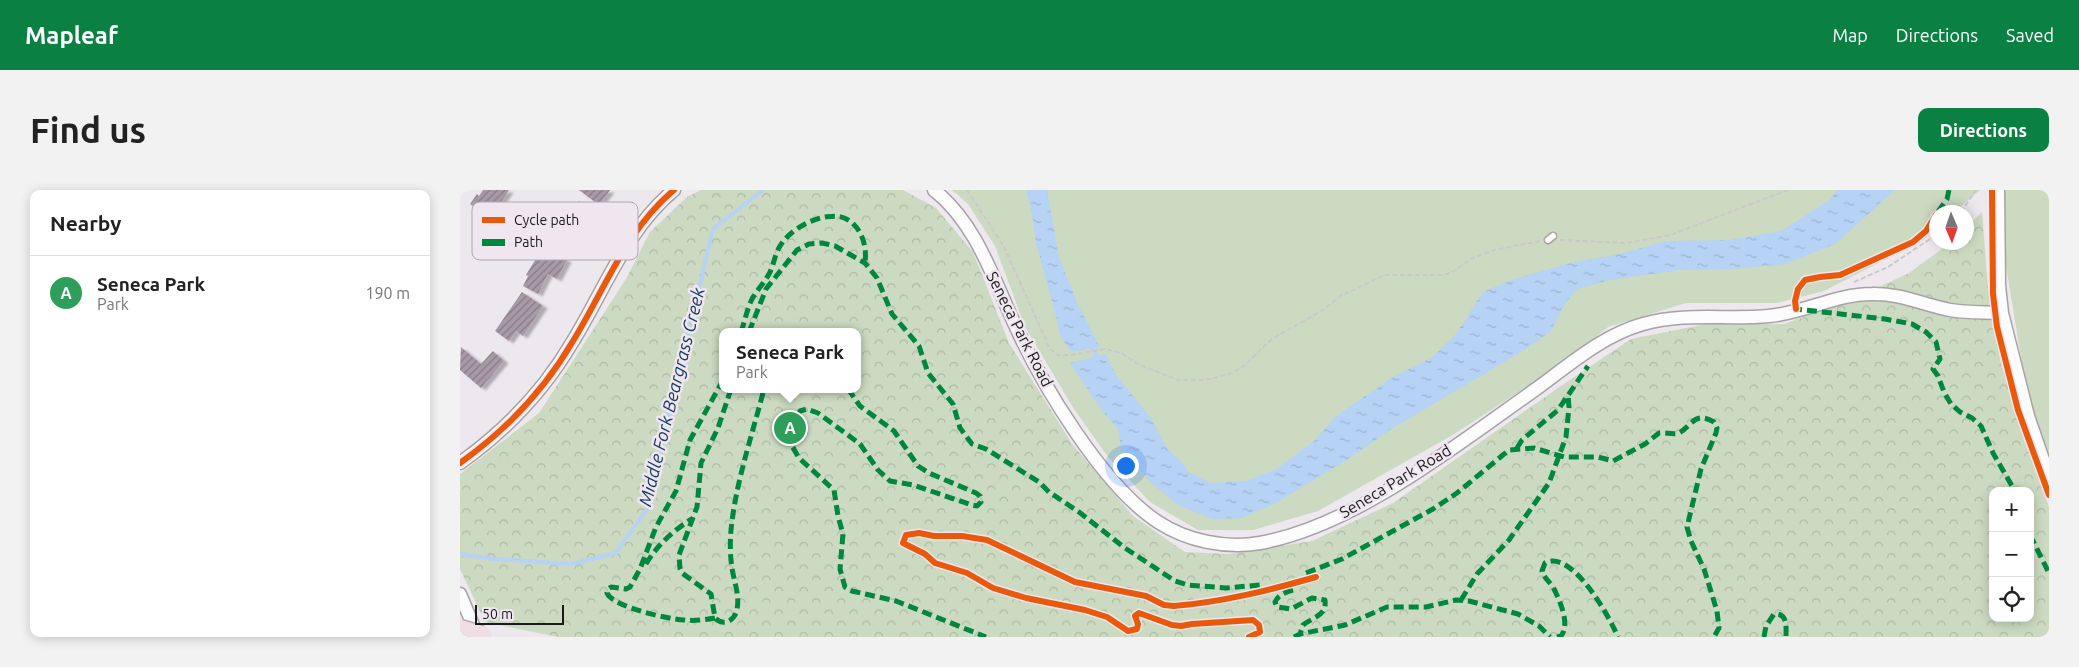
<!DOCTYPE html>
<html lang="en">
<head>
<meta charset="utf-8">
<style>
  body { margin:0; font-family:Ubuntu,sans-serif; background:#f2f2f2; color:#222 }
  .controls { position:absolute; right:15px; bottom:15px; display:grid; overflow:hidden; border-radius:10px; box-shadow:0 2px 12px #0003 }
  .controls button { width:45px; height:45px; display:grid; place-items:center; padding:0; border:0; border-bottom:1px solid #e0e0e0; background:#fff; color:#222; font:25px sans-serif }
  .compass { position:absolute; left:1469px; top:15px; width:45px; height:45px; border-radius:50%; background:#fff; box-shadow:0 2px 12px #0003; rotate:178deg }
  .scale { position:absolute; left:15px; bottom:12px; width:89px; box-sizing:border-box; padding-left:5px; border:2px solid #1c191c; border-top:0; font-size:14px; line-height:18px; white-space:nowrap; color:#1c191c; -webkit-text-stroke:4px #efe6f0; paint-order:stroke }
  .you { position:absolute; left:665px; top:275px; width:18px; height:18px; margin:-12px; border:4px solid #fff; border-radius:50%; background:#1a73e8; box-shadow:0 0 0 8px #1a73e833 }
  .badge { display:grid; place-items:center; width:32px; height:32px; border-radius:50%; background:#0b8043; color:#fff; font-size:16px; font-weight:700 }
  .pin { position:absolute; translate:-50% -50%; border:2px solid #fff; box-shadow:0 1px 5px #0006 }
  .popup { position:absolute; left:259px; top:138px; width:142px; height:65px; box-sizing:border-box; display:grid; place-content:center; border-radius:10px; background:#fff; filter:drop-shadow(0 1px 4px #0005); font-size:16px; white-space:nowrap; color:#767676 }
  .popup b { font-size:19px; color:#222 }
  .popup::after { content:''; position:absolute; left:50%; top:100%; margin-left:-10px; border:10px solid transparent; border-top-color:#fff }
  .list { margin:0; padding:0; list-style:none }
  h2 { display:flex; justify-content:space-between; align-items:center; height:65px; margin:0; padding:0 20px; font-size:21px }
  h2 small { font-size:16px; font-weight:400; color:#767676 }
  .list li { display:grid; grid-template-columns:32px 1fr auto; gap:15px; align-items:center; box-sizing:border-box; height:75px; padding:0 20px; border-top:1px solid #e0e0e0 }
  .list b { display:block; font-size:19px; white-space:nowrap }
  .list p { margin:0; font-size:16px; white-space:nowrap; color:#767676 }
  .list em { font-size:16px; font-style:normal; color:#767676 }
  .icon { flex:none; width:28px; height:28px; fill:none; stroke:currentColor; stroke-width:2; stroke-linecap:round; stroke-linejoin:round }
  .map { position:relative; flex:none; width:1589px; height:447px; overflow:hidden; border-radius:10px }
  header { display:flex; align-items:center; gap:30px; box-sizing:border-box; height:70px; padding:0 25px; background:#0b8043; color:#fff }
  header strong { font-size:24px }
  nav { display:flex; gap:28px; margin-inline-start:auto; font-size:18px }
  .intro { display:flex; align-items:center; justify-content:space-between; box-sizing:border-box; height:120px; padding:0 30px }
  h1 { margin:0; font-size:35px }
  .button { padding:12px 22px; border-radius:10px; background:#0b8043; color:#fff; font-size:18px; font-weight:700 }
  main { display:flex; gap:30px; padding:0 30px }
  aside { flex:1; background:#fff; border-radius:10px; box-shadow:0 2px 12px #0003 }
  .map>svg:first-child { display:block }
  .green { fill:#cbdac1 }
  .park { fill:url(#park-crowns); fill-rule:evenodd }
  .water { fill:url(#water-ripples) }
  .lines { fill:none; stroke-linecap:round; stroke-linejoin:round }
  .stream { stroke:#b6d2f4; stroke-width:4 }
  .building { fill:url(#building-hatch); filter:url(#shadow) }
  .service-casing { stroke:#a6a2a6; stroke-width:9 }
  .minor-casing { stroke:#a6a2a6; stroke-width:15 }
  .path { stroke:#cac8ca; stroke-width:2; stroke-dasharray:5 2.5; stroke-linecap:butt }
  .service { stroke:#fcfcfc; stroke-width:6 }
  .minor { stroke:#fcfcfc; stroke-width:12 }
  .motorway-bridge-casing { stroke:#bca9b2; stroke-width:25; stroke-linecap:butt }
  .motorway-bridge { stroke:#eedfe4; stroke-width:22 }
  .quiet { stroke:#00873e; stroke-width:5; stroke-dasharray:10 5; stroke-linecap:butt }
  .cycleway-casing { stroke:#efe6f0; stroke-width:9 }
  .cycleway { stroke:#e8590c; stroke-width:6 }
  .labels { text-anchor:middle; stroke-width:5; stroke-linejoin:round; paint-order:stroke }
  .street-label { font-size:16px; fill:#1c191c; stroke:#efe6f0 }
  .water-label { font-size:18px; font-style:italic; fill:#153a60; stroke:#efe6f0 }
  .key { fill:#efe6f0; stroke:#b0a8b0; stroke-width:1 }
  .key-label { font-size:14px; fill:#1c191c }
</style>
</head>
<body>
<header>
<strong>Mapleaf</strong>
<nav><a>Map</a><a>Directions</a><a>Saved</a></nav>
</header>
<div class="intro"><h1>Find us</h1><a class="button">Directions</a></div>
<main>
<aside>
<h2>Nearby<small></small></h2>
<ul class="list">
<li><span class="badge" style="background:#2e9e5b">A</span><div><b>Seneca Park</b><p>Park</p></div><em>190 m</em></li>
</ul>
</aside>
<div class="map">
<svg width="1589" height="447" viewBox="0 0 1589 447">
  <defs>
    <pattern id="park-crowns" width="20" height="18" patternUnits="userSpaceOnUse" patternTransform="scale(1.25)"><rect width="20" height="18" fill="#cbdac1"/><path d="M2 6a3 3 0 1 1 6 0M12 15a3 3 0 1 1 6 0" fill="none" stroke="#aebaa5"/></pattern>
    <pattern id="water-ripples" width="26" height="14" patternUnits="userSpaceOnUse" patternTransform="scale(1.25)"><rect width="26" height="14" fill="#b6d2f4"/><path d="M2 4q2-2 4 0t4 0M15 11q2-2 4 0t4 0" fill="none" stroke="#9cb4d1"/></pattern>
    <pattern id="building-hatch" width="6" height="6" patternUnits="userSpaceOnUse" patternTransform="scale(1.25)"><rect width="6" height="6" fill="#a799a5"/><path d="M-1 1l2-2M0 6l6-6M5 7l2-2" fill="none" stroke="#877c86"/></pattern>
    <filter id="shadow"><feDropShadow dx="4.5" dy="2.5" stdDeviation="1" flood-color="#0004"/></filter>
  </defs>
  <rect width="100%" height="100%" fill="#ede8ee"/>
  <path class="green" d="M 492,0 L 1520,0 L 1494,22 L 1476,22 L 1476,38 L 1463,50 L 1364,101 L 1317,113 L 1226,113 L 1148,137 L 1104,173 L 991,246 L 858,321 L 793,340 L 738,340 L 690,312 L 648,267 L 614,219 L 565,137 L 535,56 L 508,14 Z
    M 1541,0 L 1589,0 L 1589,265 L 1569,216 L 1546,76 L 1544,1 Z"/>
  <path class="park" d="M 241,0 L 443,0 L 476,18 L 513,62 L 549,153 L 612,254 L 673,326 L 725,362 L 768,364 L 852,351 L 933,313 L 1098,198 L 1171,149 L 1251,133 L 1324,134 L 1389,111 L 1449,83 L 1490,53 L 1506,52 L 1507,37 L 1522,22 L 1528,99 L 1541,174 L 1589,317 L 1589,447 L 98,447 L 25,432 L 0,379 L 0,284 L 79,223 L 166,89 L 190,42 L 227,7 ZM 262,142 L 398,142 L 398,199 L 262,199 ZM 1533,301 L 1570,301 L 1570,428 L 1533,428 Z"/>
  <path class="water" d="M 566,0 L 587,0 L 599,67 L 618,115 L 640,157 L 611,162 L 601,147 L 596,126 L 576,53 L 572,24 Z
    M 1378,0 L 1435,0 L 1375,54 L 1325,74 L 1274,79 L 1221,80 L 1150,90 L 1117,99 L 1104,115 L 1091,141 L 1066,159 L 933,238 L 882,273 L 814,314 L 781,328 L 753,329 L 718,315 L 690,292 L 661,259 L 658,239 L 643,222 L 610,173 L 646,164 L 656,185 L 691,228 L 708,260 L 719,269 L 729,282 L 751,293 L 785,291 L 815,280 L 853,252 L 875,227 L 933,187 L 971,168 L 996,144 L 1023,102 L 1054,89 L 1114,72 L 1155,65 L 1207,51 L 1269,50 L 1321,41 L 1368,11 Z"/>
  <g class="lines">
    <path class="stream" d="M 631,156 L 638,170
      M 0,364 L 35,369 L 111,374 L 156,363 L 187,319 L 253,39 L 303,0"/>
  </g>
  <path class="building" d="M 23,0 L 49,0 L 31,28 L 10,14 L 17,4 L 19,6 Z
    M 119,0 L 150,0 L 139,15 Z
    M 119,11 L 132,19 L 117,45 L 120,46 L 111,61 L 87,48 L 105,17 L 113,22 Z
    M 83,57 L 107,70 L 97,89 L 88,84 L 78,104 L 63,96 L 68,86 L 66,85 Z
    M 62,102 L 83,116 L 63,146 L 56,141 L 49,151 L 35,141 Z
    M 1,157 L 21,174 L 33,161 L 44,171 L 21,198 L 0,180 Z"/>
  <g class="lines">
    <defs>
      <path id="service" d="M 1088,50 L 1093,46"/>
      <path id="minor" d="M 474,0 C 516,33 533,88 555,135 C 582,195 643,296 698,332 C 727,351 766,359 800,353 C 895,336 998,254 1076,199 C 1109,175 1143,145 1183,134 C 1225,122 1267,130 1309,126 C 1344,123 1376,104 1412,104 C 1439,103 1464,115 1490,120 C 1507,123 1525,122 1542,123
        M 1538,0 L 1539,95 L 1542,123 L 1568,226 L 1589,287
        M 0,273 C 45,241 85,199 113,151 C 145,99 166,40 214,0
        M 0,404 L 18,447"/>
    </defs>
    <use href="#service" class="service-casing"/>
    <use href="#minor" class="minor-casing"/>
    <path class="path" d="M 507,0 L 544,57 L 590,159 L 598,165 L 611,165 L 645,159 L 661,163 L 680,175 L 718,190 L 745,190 L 758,187 L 772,183 L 785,175 L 812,149 L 863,120 L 881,106 L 924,85 L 984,85 L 994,81 L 1013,68 L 1034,60 L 1080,51
      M 1501,22 L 1516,0
      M 1100,50 L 1167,53 L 1210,45 L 1328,0
      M 1394,92 L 1428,77 L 1476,45"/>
    <use href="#service" class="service"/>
    <use href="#minor" class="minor"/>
    <defs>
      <path id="motorway-bridge" d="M 0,441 L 21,447"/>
    </defs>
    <use href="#motorway-bridge" class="motorway-bridge-casing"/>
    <use href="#motorway-bridge" class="motorway-bridge"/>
    <path class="quiet" d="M 1478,22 L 1487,9 L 1489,0
      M 1336,115 L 1336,119 L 1425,129 L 1452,134 L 1466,142 L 1476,152 L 1480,169 L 1473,179 L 1478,186 L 1484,202 L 1491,214 L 1500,222 L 1512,228 L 1521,236 L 1533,263 L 1555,301
      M 281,142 C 285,131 287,119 292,109 C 297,100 304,93 309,84 C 313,77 314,69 317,62 C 324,44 347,30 365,27 C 375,26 381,25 390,31 C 403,41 407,58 405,73
      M 289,142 L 306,99 L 337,60 L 349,54 L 362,53 L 375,56 L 405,73 L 417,88 L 432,124 L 459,156 L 468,183 L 493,214 L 500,238 L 512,254 L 526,259 L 579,292 L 589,302 L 619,322 L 665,358 L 715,391 L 728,395 L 766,398 L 800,395
      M 271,199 L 258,238 L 241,273 L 237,317 L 219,365 L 220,379 L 222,383 L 251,404 L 255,428 C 263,436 272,432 276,423 C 281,408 274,392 272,378 C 270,366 270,352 271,340 C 276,291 292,246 304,199
      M 388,199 L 400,216 L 434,241 L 458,276 L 469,283 L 516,303 L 520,306 L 521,312 L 517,316 L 512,315 L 453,295 L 430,291 L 418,280 L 400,254 L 358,223 L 347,219 L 340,221 L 332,234 L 332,256 L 339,268 L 374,300 L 378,326 L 383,344 L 380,379 L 385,397 L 392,401 L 436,411 L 526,447
      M 1057,258 L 1062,250 L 1098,220 L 1128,176
      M 1570,345 L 1589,383
      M 186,374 C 197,355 214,340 233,328
      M 846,383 L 882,369 L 973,319 L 997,303 L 1049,260 L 1074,258 L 1104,267 L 1138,267 L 1153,271 L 1185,254 L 1199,243 C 1205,242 1213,245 1219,243 C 1233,235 1234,221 1254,232 L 1257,238 L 1256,243 L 1241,279 L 1227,337 L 1231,351 L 1244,379 L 1257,421 L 1259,438 L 1254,447
      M 833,400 C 826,402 818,405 815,412 L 817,417 L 831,419 L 852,408 L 865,410 C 867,426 853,427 843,435 L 840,444
      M 1001,410 L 1017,384 L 1049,350 L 1089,293 L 1106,247 L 1109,217 L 1108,205
      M 255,428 C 245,430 234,431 224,430 C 208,429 153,417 147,403 L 148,399 L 151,397 L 166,399 L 170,397 L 180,379 L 196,337 L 216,301 L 230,250 L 262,192
      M 834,447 L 840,444 L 885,435 L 927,417 L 966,417 L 996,410 L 1009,411 L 1058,424 L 1079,436 L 1090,447
      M 1097,447 L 1101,446 C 1111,434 1099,409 1093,397 C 1089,391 1084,388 1082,381 L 1085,373 C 1112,359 1149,426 1158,447
      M 1304,447 L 1306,436 L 1314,424 C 1328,423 1326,437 1326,447"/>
    <defs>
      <path id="cycleway" d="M 1532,0 L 1533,104 L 1537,137 L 1558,220 L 1589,305
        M 1336,119 L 1335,111 L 1338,99 L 1345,90 L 1360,87 L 1380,85 L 1453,52 L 1466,41 L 1476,25
        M 0,273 C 45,241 85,199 113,151 C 145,99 166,40 214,0
        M 789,447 L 800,442 L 799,435 L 793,430 L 732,434 L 721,436 L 712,435 L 679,423 L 675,426 L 678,434 L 677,439 L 668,441 L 647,427 L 625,420 L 566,408 L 533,398 L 507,383 L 475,373 L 465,364 L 443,353 L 446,345 L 459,343 L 474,346 L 502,346 L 527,350 L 615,392 L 686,406 L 704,415 L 714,416 C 763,412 810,400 856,387"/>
    </defs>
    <use href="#cycleway" class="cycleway-casing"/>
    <use href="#cycleway" class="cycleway"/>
  </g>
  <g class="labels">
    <g class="street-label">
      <text transform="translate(560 139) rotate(63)" y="6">Seneca Park Road</text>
      <text transform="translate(935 291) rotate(-31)" y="6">Seneca Park Road</text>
    </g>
    <g class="water-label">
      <text transform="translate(212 207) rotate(-76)" y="6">Middle Fork Beargrass Creek</text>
    </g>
  </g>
  <rect x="12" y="12" width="166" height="58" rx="8" class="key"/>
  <rect x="22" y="27" width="23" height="6" fill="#e8590c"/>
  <rect x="22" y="49" width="23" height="7" fill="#00873e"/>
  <g class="key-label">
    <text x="54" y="35">Cycle path</text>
    <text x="54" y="57">Path</text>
  </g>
</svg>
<div class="controls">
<button>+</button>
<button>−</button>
<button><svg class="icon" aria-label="locate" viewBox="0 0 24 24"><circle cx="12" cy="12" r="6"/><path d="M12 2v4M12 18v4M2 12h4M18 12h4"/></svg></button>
</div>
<svg class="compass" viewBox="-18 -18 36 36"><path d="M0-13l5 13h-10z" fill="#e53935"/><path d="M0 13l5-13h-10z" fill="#767676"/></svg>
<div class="scale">50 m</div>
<div class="you"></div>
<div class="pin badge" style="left:330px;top:238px;background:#2e9e5b">A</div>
<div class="popup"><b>Seneca Park</b>Park</div>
</div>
</main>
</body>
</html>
